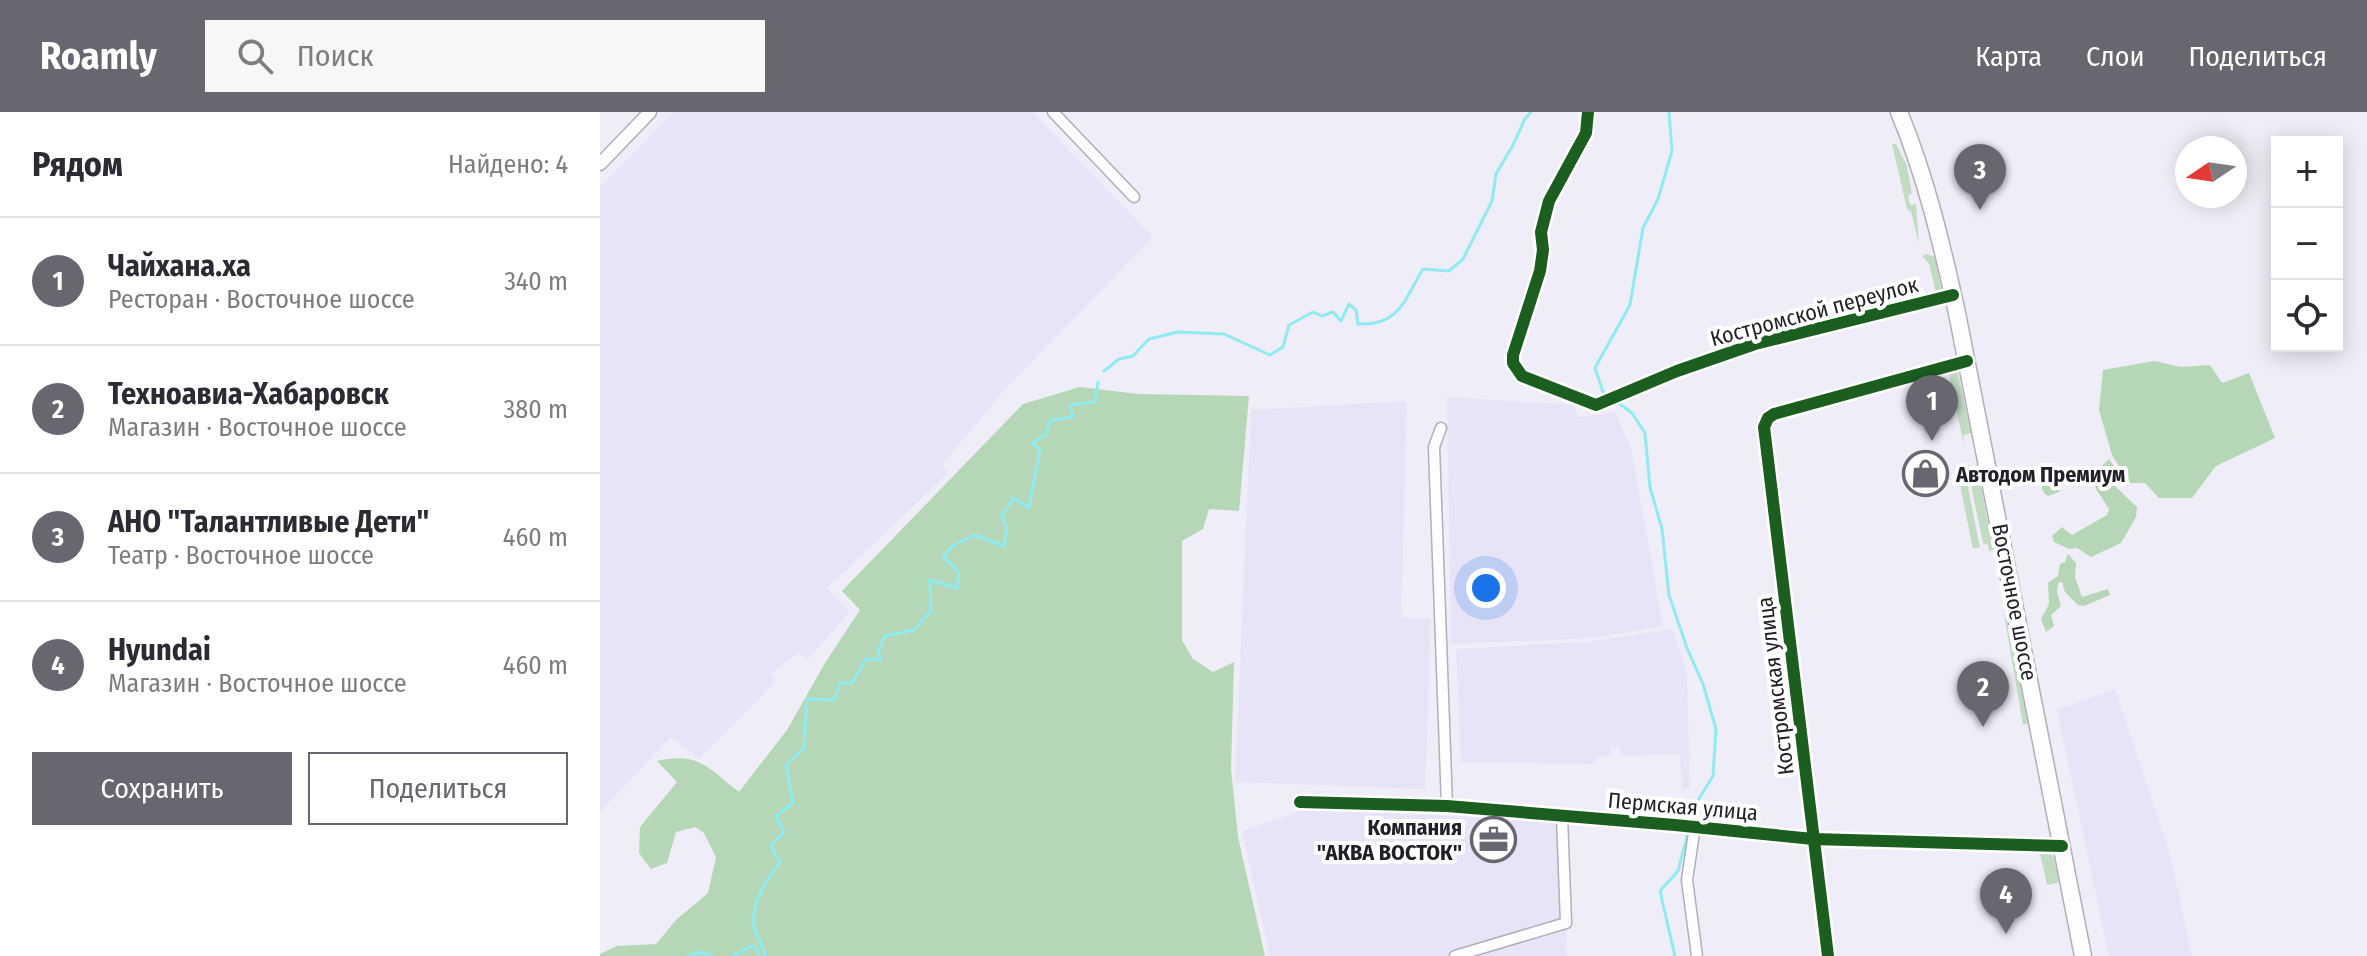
<!DOCTYPE html>
<html lang="ru">
<head>
<meta charset="utf-8">
<style>
  body { margin:0; font-family:"Fira Sans Condensed",sans-serif; background:#f7f7f7; color:#2b2b33 }
  .controls { position:absolute; right:24px; top:24px; display:grid; overflow:hidden; border-radius:0px; box-shadow:0 4px 20px #0003 }
  .controls button { width:72px; height:72px; display:grid; place-items:center; padding:0; border:0; border-bottom:2px solid #e1e1e2; background:#fff; color:#2b2b33; font:40px sans-serif }
  .compass { position:absolute; left:1575px; top:24px; width:72px; height:72px; border-radius:50%; background:#fff; box-shadow:0 4px 20px #0003; rotate:257deg }
  .you { position:absolute; left:886px; top:476px; width:28px; height:28px; margin:-20px; border:6px solid #fff; border-radius:50%; background:#1a73e8; box-shadow:0 0 0 12px #1a73e833 }
  .badge { display:grid; place-items:center; width:52px; height:52px; border-radius:50%; background:#68676f; color:#fff; font-size:26px; font-weight:700 }
  .pin { position:absolute; translate:-50% -66px; filter:drop-shadow(0 2px 4px #0008) }
  .pin::after { content:''; position:absolute; top:42px; width:28px; height:24px; background:inherit; clip-path:polygon(0 0,100% 0,50% 100%) }
  .list { margin:0; padding:0; list-style:none }
  h2 { display:flex; justify-content:space-between; align-items:center; height:104px; margin:0; padding:0 32px; font-size:34px }
  h2 small { font-size:26px; font-weight:400; color:#7c7c81 }
  .list li { display:grid; grid-template-columns:52px 1fr auto; gap:24px; align-items:center; box-sizing:border-box; height:128px; padding:0 32px; border-top:2px solid #e1e1e2 }
  .list b { display:block; font-size:30px; white-space:nowrap }
  .list p { margin:0; font-size:26px; white-space:nowrap; color:#7c7c81 }
  .list em { font-size:26px; font-style:normal; color:#7c7c81 }
  .actions { display:flex; gap:16px; padding:24px 32px }
  .actions a { flex:1; padding:18px 0; border:2px solid #68676f; border-radius:0px; text-align:center; font-size:28px; color:#68676f }
  .actions .main { background:#68676f; color:#fff }
  .icon { flex:none; width:44px; height:44px; fill:none; stroke:currentColor; stroke-width:2; stroke-linecap:round; stroke-linejoin:round }
  .map { position:relative; flex:none; width:1767px; height:844px; overflow:hidden }
  header { display:flex; align-items:center; gap:48px; box-sizing:border-box; height:112px; padding:0 40px; background:#68676f; color:#fff }
  header strong { font-size:38px }
  nav { display:flex; gap:44px; margin-inline-start:auto; font-size:28px }
  .search { width:560px; height:72px; background:#f7f7f7; display:flex; align-items:center; gap:20px; box-sizing:border-box; padding:0 28px; border-radius:0px; color:#7c7c81; font-size:30px }
  main { display:flex }
  aside { flex:1; background:#fff }
  .map>svg:first-child { display:block }
  .built { fill:#e7e4f7 }
  .green { fill:#c2dcc3 }
  .forest { fill:#b5d7b7 }
  .lines { fill:none; stroke-linecap:round; stroke-linejoin:round }
  .stream { stroke:#90ebf1; stroke-width:3 }
  .minor-casing { stroke:#b1afb7; stroke-width:13 }
  .tertiary-casing { stroke:#b1afb7; stroke-width:15 }
  .primary-casing { stroke:#b1afb7; stroke-width:19 }
  .minor { stroke:#fdfcfe; stroke-width:10 }
  .tertiary { stroke:#fdfcfe; stroke-width:12 }
  .primary { stroke:#fdfcfe; stroke-width:16 }
  .cycleway-casing { stroke:#fff; stroke-width:17 }
  .cycleway { stroke:#1b5e20; stroke-width:12 }
  .labels { text-anchor:middle; stroke-width:8; stroke-linejoin:round; paint-order:stroke }
  .street-label { font-size:22px; fill:#201f26; stroke:#fff }
  .poi-label { font-size:22px; font-weight:bold; fill:#201f26; stroke:#fff; text-anchor:start }
</style>
</head>
<body>
<header>
<strong>Roamly</strong>
<div class="search"><svg class="icon" aria-label="search" viewBox="0 0 24 24"><circle cx="10" cy="10" r="6"/><path d="M15 15l6 6"/></svg>Поиск</div>
<nav><a>Карта</a><a>Слои</a><a>Поделиться</a></nav>
</header>
<main>
<aside>
<h2>Рядом<small>Найдено: 4</small></h2>
<ul class="list">
<li><span class="badge">1</span><div><b>Чайхана.ха</b><p>Ресторан · Восточное шоссе</p></div><em>340 m</em></li>
<li><span class="badge">2</span><div><b>Техноавиа-Хабаровск</b><p>Магазин · Восточное шоссе</p></div><em>380 m</em></li>
<li><span class="badge">3</span><div><b>АНО &quot;Талантливые Дети&quot;</b><p>Театр · Восточное шоссе</p></div><em>460 m</em></li>
<li><span class="badge">4</span><div><b>Hyundai</b><p>Магазин · Восточное шоссе</p></div><em>460 m</em></li>
</ul>
<div class="actions"><a class="main">Сохранить</a><a>Поделиться</a></div>
</aside>
<div class="map">
<svg width="1767" height="844" viewBox="0 0 1767 844">
  <rect width="100%" height="100%" fill="#efedf7"/>
  <path class="built" d="M 74,0 L 432,0 L 553,125 L 406,276 L 342,353 L 348,361 L 227,476 L 250,500 L 207,548 L 199,540 L 171,561 L 176,569 L 99,647 L 71,625 L 0,700 L 0,75 Z
    M 847,285 L 975,293 L 978,305 L 1015,301 L 1031,335 L 1063,514 L 994,526 L 851,532 Z
    M 807,289 L 801,505 L 831,507 L 825,677 L 635,670 L 651,298 Z
    M 1072,517 L 1087,562 L 1090,677 L 1082,677 L 1080,642 L 1020,644 L 1020,635 L 1011,635 L 1011,644 L 995,645 L 995,652 L 861,650 L 856,537 L 987,530 Z
    M 1515,577 L 1570,742 L 1592,844 L 1509,844 L 1457,598 Z
    M 707,697 L 961,709 L 967,844 L 670,844 L 642,719 Z"/>
  <path class="green" d="M 1292,32 L 1296,32 L 1307,54 L 1312,82 L 1308,83 L 1310,93 L 1316,92 L 1319,132 L 1311,100 L 1307,97 Z
    M 1327,142 L 1335,145 L 1342,180 L 1336,181 L 1329,152 L 1322,144 Z
    M 1348,258 L 1358,261 L 1371,321 L 1363,323 L 1365,338 Z
    M 1367,353 L 1369,353 L 1372,366 L 1379,364 L 1393,438 L 1389,439 L 1388,433 L 1383,431 Z
    M 1367,371 L 1380,435 L 1373,437 L 1360,373 Z
    M 1404,502 L 1408,503 L 1428,611 L 1423,613 Z
    M 1436,739 L 1450,741 L 1453,744 L 1460,770 L 1447,773 L 1441,745 Z"/>
  <path class="forest" d="M 1554,249 L 1581,255 L 1610,253 L 1622,271 L 1649,261 L 1675,326 L 1616,354 L 1592,386 L 1559,386 L 1545,371 L 1530,371 L 1512,343 L 1499,298 L 1503,258 Z
    M 480,275 L 538,282 L 649,284 L 639,399 L 609,397 L 603,417 L 582,429 L 582,528 L 593,547 L 613,560 L 634,550 L 631,657 L 638,725 L 665,844 L 0,844 L 0,842 L 17,834 L 56,832 L 76,808 L 108,781 L 116,745 L 104,721 L 95,715 L 76,720 L 67,751 L 51,757 L 39,741 L 40,715 L 77,670 L 57,649 C 99,639 109,657 139,680 L 187,618 L 225,551 L 260,498 L 242,479 L 423,292 Z
    M 1509,347 L 1520,363 L 1516,375 L 1537,395 L 1536,405 L 1521,431 L 1491,445 L 1477,436 L 1469,437 L 1454,430 L 1452,424 L 1462,415 L 1472,423 L 1507,403 L 1509,397 L 1496,377 L 1493,363 Z
    M 1452,355 L 1461,377 L 1459,380 L 1448,384 L 1444,381 L 1441,372 L 1448,363 L 1446,357 Z
    M 1468,442 L 1476,451 L 1475,465 L 1482,485 L 1508,477 L 1510,483 L 1484,494 L 1478,493 L 1465,480 L 1462,470 L 1458,471 L 1457,480 L 1461,494 L 1451,503 L 1454,514 L 1446,520 L 1441,507 L 1449,492 L 1448,471 L 1458,464 L 1460,452 L 1465,450 Z"/>
  <g class="lines">
    <path class="stream" d="M 1069,0 L 1072,39 L 1058,87 L 1043,116 L 1030,193 L 995,256 L 1003,280 L 1032,301 L 1045,321 L 1050,375 L 1062,417 L 1069,483 L 1087,536 L 1103,572 L 1116,617 L 1113,664 L 1094,695 L 1090,710
      M 504,259 L 519,247 L 533,244 L 549,227 L 578,220 L 624,222 L 670,243 L 683,235 L 689,213 L 713,200 L 722,204 L 733,200 L 741,209 L 749,192 L 756,198 L 758,212 C 800,214 804,188 823,157 L 849,159 L 863,147 L 892,89 L 896,62 L 913,33 L 925,7 L 931,0
      M 87,844 L 99,840 L 114,844
      M 132,844 L 151,834 L 156,836 L 159,844
      M 165,844 C 164,832 155,825 154,815 C 151,790 166,768 180,751 L 171,733 L 184,720 L 176,704 L 193,691 L 186,653 L 204,636 L 207,587 L 234,588 L 241,571 L 252,571 L 266,547 L 281,548 L 278,539 L 285,524 L 314,518 L 331,499 L 330,468 L 357,476 L 359,460 L 343,445 L 352,434 L 375,423 L 404,434 L 407,414 L 401,405 L 414,386 L 429,396 L 440,337 L 432,331 L 446,322 L 451,308 L 473,305 L 470,293 L 495,290 L 498,270
      M 1075,844 L 1060,779 L 1078,759 L 1089,717"/>
    <defs>
      <path id="minor" d="M 453,0 L 534,85
        M 988,0 L 986,21 L 949,89 L 941,120 L 943,138 L 940,159 L 913,243 L 913,251 L 922,264 L 996,293 L 1077,259 L 1155,232 L 1353,183
        M 841,316 L 834,335 L 847,694
        M 700,690 L 847,694 L 1075,713 L 1213,727 L 1462,734
        M 1095,714 L 1087,768 L 1097,844
        M 855,844 L 966,811 L 962,704
        M 1228,844 L 1164,315 L 1168,306 L 1174,302 L 1367,249"/>
      <path id="tertiary" d="M 0,52 L 50,0"/>
      <path id="primary" d="M 1299,0 C 1326,65 1342,133 1357,201 L 1483,844"/>
    </defs>
    <use href="#minor" class="minor-casing"/>
    <use href="#tertiary" class="tertiary-casing"/>
    <use href="#primary" class="primary-casing"/>
    <use href="#minor" class="minor"/>
    <use href="#tertiary" class="tertiary"/>
    <use href="#primary" class="primary"/>
    <defs>
      <path id="cycleway" d="M 988,0 L 986,21 L 949,89 L 941,120 L 943,138 L 940,159 L 913,243 L 913,251 L 922,264 L 996,293 L 1077,259 L 1155,232 L 1353,183
        M 700,690 L 847,694 L 1075,713 L 1213,727 L 1462,734
        M 1228,844 L 1164,315 L 1168,306 L 1174,302 L 1367,249"/>
    </defs>
    <use href="#cycleway" class="cycleway-casing"/>
    <use href="#cycleway" class="cycleway"/>
  </g>
  <defs>
    <symbol id="shop-ring" viewBox="-11 -11 22 22"><circle r="9.5" fill="#fff" stroke="#68676f" stroke-width="1.5"/><path d="M-5-2.5h2.3a2.7 3.5 0 0 1 5.4 0H5L5.5 6h-11ZM-1.5-2.5h3a1.5 2.3 0 0 0-3 0Z" fill="#68676f"/></symbol>
    <symbol id="office-ring" viewBox="-11 -11 22 22"><circle r="9.5" fill="#fff" stroke="#68676f" stroke-width="1.5"/><path d="M-6-3h4V-5.5h4V-3h4V5H-6ZM-1-4.5V-3h2v-1.5ZM-6 0V1H6V0Z" fill="#68676f"/></symbol>
  </defs>
  <g fill-rule="evenodd">
    <use href="#shop-ring" x="1300" y="336" width="51" height="51"/>
    <use href="#office-ring" x="868" y="702" width="51" height="51"/>
  </g>
  <g class="labels">
    <g class="street-label">
      <text transform="translate(1214 199) rotate(-15)" y="8">Костромской переулок</text>
      <text transform="translate(1415 490) rotate(79)" y="8">Восточное шоссе</text>
      <text transform="translate(1175 574) rotate(-97)" y="8">Костромская улица</text>
      <text transform="translate(1083 694) rotate(5)" y="8">Пермская улица</text>
    </g>
    <g class="poi-label">
      <text x="1356" y="370">Автодом Премиум</text>
      <text x="862" y="723" text-anchor="end">Компания<tspan x="862" dy="25">"АКВА ВОСТОК"</tspan></text>
    </g>
  </g>
</svg>
<div class="controls">
<button>+</button>
<button>−</button>
<button><svg class="icon" aria-label="locate" viewBox="0 0 24 24"><circle cx="12" cy="12" r="6"/><path d="M12 2v4M12 18v4M2 12h4M18 12h4"/></svg></button>
</div>
<svg class="compass" viewBox="-18 -18 36 36"><path d="M0-13l5 13h-10z" fill="#e53935"/><path d="M0 13l5-13h-10z" fill="#7c7c81"/></svg>
<div class="you"></div>
<div class="pin badge" style="left:1332px;top:329px">1</div>
<div class="pin badge" style="left:1383px;top:615px">2</div>
<div class="pin badge" style="left:1380px;top:98px">3</div>
<div class="pin badge" style="left:1406px;top:822px">4</div>
</div>
</main>
</body>
</html>
